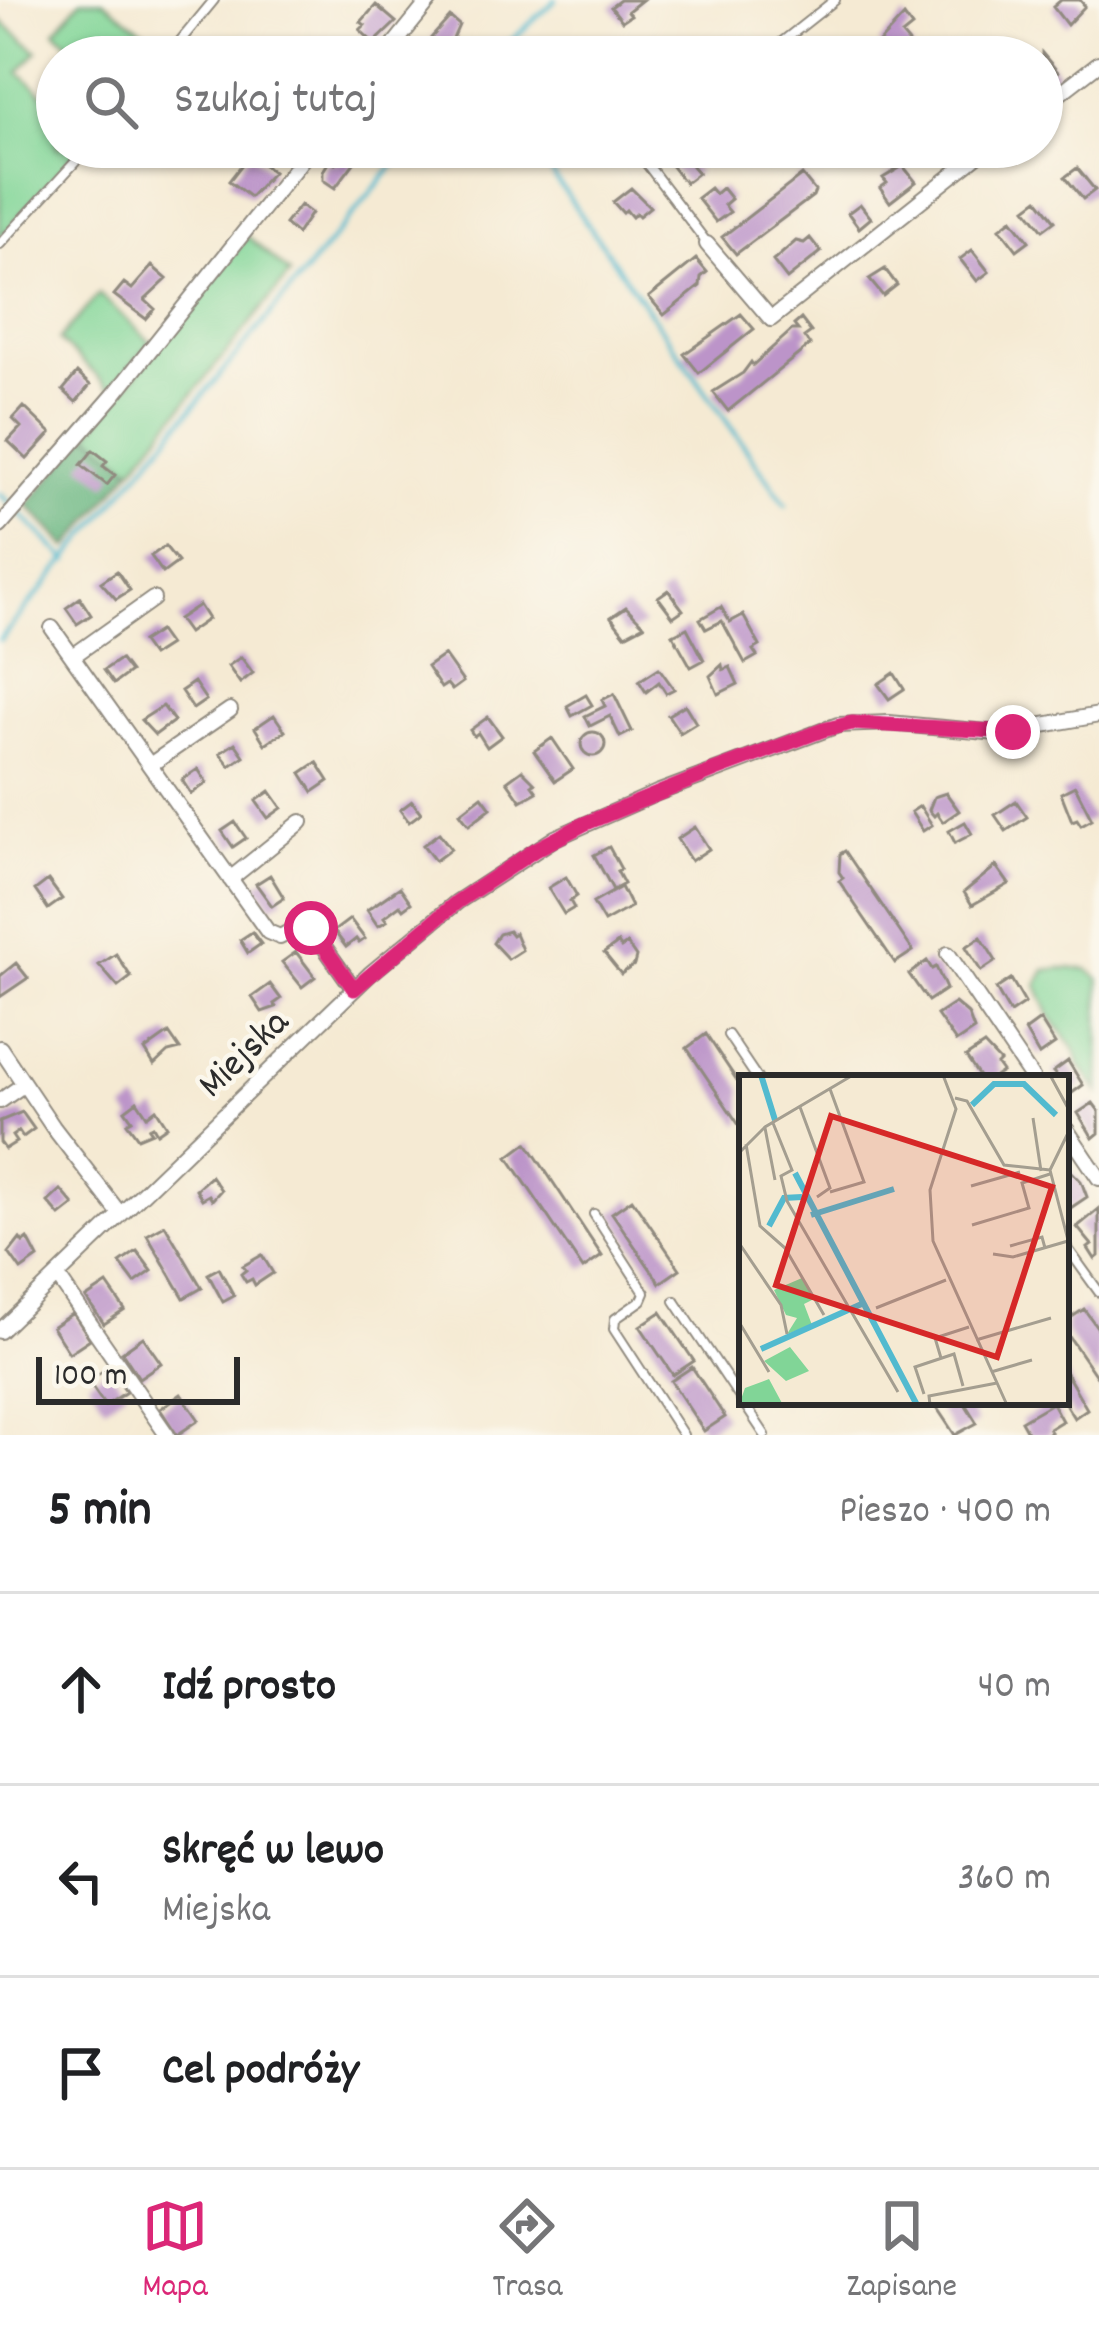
<!DOCTYPE html>
<html lang="pl">
<head>
<meta charset="utf-8">
<style>
  body { margin:0; font-family:Dekko,sans-serif; background:#f2f2f2; color:#202124 }
  .scale { position:absolute; left:36px; bottom:30px; width:204px; box-sizing:border-box; padding-left:12px; border:6px solid #2b2b2b; border-top:0; font-size:33px; line-height:42px; white-space:nowrap; color:#2b2b2b; -webkit-text-stroke:9px #fbf7ec; paint-order:stroke }
  .stop { position:absolute; width:36px; height:36px; margin:-27px; border:9px solid #db2777; border-radius:50%; background:#fff }
  .stop.end { background:#db2777; border-color:#fff; box-shadow:0 3px 12px #0008 }
  .list { margin:0; padding:0; list-style:none }
  h2 { display:flex; justify-content:space-between; align-items:center; height:156px; margin:0; padding:0 48px; font-size:51px }
  h2 small { font-size:39px; font-weight:400; color:#757577 }
  .list li { display:grid; grid-template-columns:78px 1fr auto; gap:36px; align-items:center; box-sizing:border-box; height:192px; padding:0 48px; border-top:3px solid #e0e0e0 }
  .list b { display:block; font-size:45px; white-space:nowrap }
  .list p { margin:0; font-size:39px; white-space:nowrap; color:#757577 }
  .list em { font-size:39px; font-style:normal; color:#757577 }
  .icon { flex:none; width:66px; height:66px; fill:none; stroke:currentColor; stroke-width:2; stroke-linecap:round; stroke-linejoin:round }
  .map { position:relative; flex:none; width:1099px; height:1435px; overflow:hidden }
  .search { position:absolute; background:#fff; box-shadow:0 3px 9px #0004; left:36px; right:36px; top:36px; height:132px; display:flex; align-items:center; gap:30px; box-sizing:border-box; padding:0 42px; border-radius:66px; color:#757577; font-size:45px }
  .sheet { height:732px; background:#fff }
  nav { display:flex; justify-content:space-around; align-items:center; box-sizing:border-box; height:168px; border-top:3px solid #e0e0e0; background:#fff; font-size:33px; color:#757577 }
  nav a { display:grid; justify-items:center; gap:6px }
  nav .on { color:#db2777 }
  .map>svg:first-child { display:block }
  .green { fill:#81d597; stroke:#568061; stroke-width:3 }
  .forest { fill:#68b680; stroke:#4a7056; stroke-width:3 }
  .lines { fill:none; stroke-linecap:round; stroke-linejoin:round }
  .stream { stroke:#52bacf; stroke-width:4.5 }
  .building { fill:#bc94c9 }
  .lane-casing { stroke:#908a7f; stroke-width:12 }
  .street-casing { stroke:#908a7f; stroke-width:18 }
  .lane { stroke:#fff; stroke-width:8 }
  .street { stroke:#fff; stroke-width:14 }
  .route { stroke:#db2777; stroke-width:15 }
  .labels { text-anchor:middle; stroke-width:9; stroke-linejoin:round; paint-order:stroke }
  .street-label { font-size:39px; fill:#2b2b2b; stroke:#fbf7ec }
  .inset-river { fill:none; stroke:#52bacf; stroke-width:6 }
  .inset-road { fill:none; stroke:#a49e90; stroke-width:3 }
  .view { fill:#d62828; fill-opacity:0.15; stroke:#d62828; stroke-width:6 }
  .inset-edge { fill:none; stroke:#2b2b2b; stroke-width:6 }
</style>
</head>
<body>
<div class="map">
<svg width="1099" height="1435" viewBox="0 0 1099 1435">
  <rect width="100%" height="100%" fill="#fbf7ec"/>
  <filter id="ink" filterUnits="userSpaceOnUse"><feTurbulence type="fractalNoise" baseFrequency=".00833" numOctaves="2"/><feDisplacementMap in="SourceGraphic" scale="24" xChannelSelector="R" yChannelSelector="G"/><feConvolveMatrix kernelMatrix="1 2 1 2 8 2 1 2 1" color-interpolation-filters="sRGB"/></filter>
  <filter id="wash" filterUnits="userSpaceOnUse"><feTurbulence type="fractalNoise" baseFrequency=".004" numOctaves="4" result="noise"/><feDisplacementMap in="SourceGraphic" scale="48" xChannelSelector="R" yChannelSelector="G"/><feGaussianBlur stdDeviation="2.7" result="paint"/><feColorMatrix in="noise" values="0 0 0 0 0 0 0 0 0 0 0 0 0 0 0 0 0 1.4 0 .05"/><feComposite in="paint" operator="in"/></filter>
  <g filter="url(#wash)">
    <rect width="100%" height="100%" fill="#f5ead3"/>
    <path class="green" d="M 81,0 L 102,0 L 168,49 L 161,57 L 85,57 L 55,31 Z
      M 0,20 L 37,51 L 19,72 L 57,107 L 57,147 L 81,147 L 0,238 Z
      M 247,236 L 290,274 L 132,469 L 89,434 Z
      M 99,294 L 151,342 L 111,389 L 59,340 Z
      M 1062,968 L 1087,969 L 1099,979 L 1099,1093 L 1080,1065 L 1076,1051 L 1050,1016 L 1037,985 L 1045,970 Z"/>
    <path class="forest" d="M 89,434 L 132,469 L 68,548 L 27,505 Z"/>
    <g class="lines">
      <path class="stream" d="M 493,57 L 556,0
        M 533,147 L 786,505
        M 0,494 L 68,561
        M 0,640 L 409,147"/>
    </g>
    <g id="blocks">
      <path class="building" d="M 620,0 L 642,0 L 628,11 L 631,15 L 622,21 L 611,7 Z
        M 1061,0 L 1080,0 L 1085,6 L 1067,25 L 1053,7 Z
        M 376,5 L 396,22 L 374,43 L 360,30 L 365,25 L 361,22 Z
        M 904,16 L 912,27 L 902,35 L 913,48 L 902,57 L 895,50 L 889,55 L 879,43 Z
        M 450,17 L 459,25 L 452,41 L 443,48 L 431,38 Z
        M 344,43 L 361,57 L 329,57 Z
        M 1042,53 L 1058,72 L 1042,86 Z
        M 679,148 L 684,155 L 691,149 L 700,160 L 692,166 L 698,173 L 685,183 L 666,159 Z
        M 250,154 L 273,172 L 250,197 L 229,181 Z
        M 343,155 L 354,163 L 335,188 L 323,180 L 323,171 L 330,160 L 335,164 Z
        M 903,166 L 916,182 L 890,202 L 880,188 L 887,183 L 883,178 Z
        M 1077,168 L 1095,190 L 1083,199 L 1065,177 Z
        M 802,175 L 815,191 L 813,196 L 736,254 L 722,237 Z
        M 631,188 L 650,207 L 639,216 L 636,213 L 632,217 L 626,210 L 623,213 L 613,202 Z
        M 710,188 L 715,194 L 722,188 L 731,199 L 724,205 L 730,212 L 716,222 L 697,198 Z
        M 1038,199 L 1055,221 L 1043,230 L 1026,208 Z
        M 860,204 L 871,218 L 859,228 L 848,213 Z
        M 300,205 L 311,213 L 297,234 L 285,224 Z
        M 1012,219 L 1029,241 L 1017,250 L 1000,228 Z
        M 810,238 L 821,252 L 787,279 L 773,261 L 796,241 L 804,243 Z
        M 972,250 L 989,272 L 977,281 L 960,259 Z
        M 696,259 L 707,272 L 701,277 L 700,286 L 664,315 L 649,297 Z
        M 152,266 L 167,279 L 145,300 L 155,309 L 146,319 L 114,295 L 124,283 L 132,289 Z
        M 885,269 L 897,285 L 883,296 L 869,279 Z
        M 741,314 L 754,329 L 699,373 L 684,354 Z
        M 801,319 L 811,332 L 804,337 L 810,345 L 728,411 L 713,392 L 743,373 L 751,362 L 753,365 L 792,330 L 798,330 L 794,325 Z
        M 77,373 L 90,385 L 76,402 L 63,390 Z
        M 24,407 L 51,433 L 27,459 L 8,441 L 21,427 L 13,419 Z
        M 93,450 L 107,461 L 103,466 L 115,475 L 107,485 L 81,465 Z
        M 165,546 L 178,562 L 163,573 L 151,556 Z
        M 117,571 L 130,590 L 116,599 L 101,582 Z
        M 668,590 L 683,610 L 673,617 L 658,597 Z
        M 80,598 L 91,615 L 77,624 L 66,608 Z
        M 199,605 L 208,619 L 188,633 L 178,619 Z
        M 626,607 L 644,625 L 625,635 L 611,617 Z
        M 721,607 L 730,622 L 743,615 L 760,646 L 753,650 L 757,656 L 745,663 L 722,621 L 706,629 L 700,619 Z
        M 687,628 L 704,660 L 691,667 L 673,635 Z
        M 159,631 L 169,645 L 152,656 L 142,642 Z
        M 444,655 L 463,682 L 452,690 L 447,684 L 441,688 L 427,667 Z
        M 241,657 L 253,673 L 240,683 L 228,666 Z
        M 120,659 L 130,672 L 114,684 L 104,670 Z
        M 722,665 L 723,670 L 730,667 L 738,684 L 718,694 L 710,676 Z
        M 659,668 L 674,689 L 666,693 L 659,682 L 646,692 L 639,681 Z
        M 894,673 L 904,689 L 889,699 L 878,684 Z
        M 194,682 L 206,700 L 193,709 L 181,691 Z
        M 614,694 L 632,731 L 620,737 L 610,716 L 590,726 L 585,716 L 605,706 L 602,700 Z
        M 586,695 L 592,705 L 572,716 L 567,706 Z
        M 685,705 L 696,723 L 680,733 L 668,715 Z
        M 163,706 L 174,721 L 155,735 L 141,720 Z
        M 274,715 L 285,731 L 265,744 L 255,728 Z
        M 488,717 L 502,736 L 487,747 L 478,733 L 474,736 L 470,730 Z
        M581 744a12 12 0 1 1 24 0a12 12 0 1 1-24 0Z
        M 552,738 L 573,769 L 555,781 L 534,751 Z
        M 235,743 L 244,756 L 230,766 L 220,753 Z
        M 317,762 L 329,781 L 313,792 L 301,773 Z
        M 198,769 L 207,783 L 191,794 L 182,780 Z
        M 522,770 L 535,783 L 532,785 L 537,792 L 521,801 L 507,781 Z
        M 1075,786 L 1092,819 L 1081,825 L 1077,819 L 1072,821 L 1061,793 Z
        M 270,791 L 282,808 L 268,818 L 256,801 Z
        M 946,793 L 959,811 L 943,822 L 937,813 L 934,816 L 929,810 L 934,797 Z
        M 482,796 L 491,808 L 469,825 L 460,813 Z
        M 412,801 L 421,813 L 409,822 L 400,810 Z
        M 1016,801 L 1027,817 L 1006,831 L 995,815 Z
        M 920,806 L 932,825 L 923,831 L 911,812 Z
        M 235,822 L 246,838 L 233,847 L 222,831 Z
        M 965,822 L 972,834 L 955,843 L 949,831 Z
        M 695,827 L 709,849 L 691,861 L 677,839 Z
        M 439,833 L 451,849 L 435,861 L 423,845 Z
        M 609,847 L 621,869 L 617,871 L 624,884 L 613,890 L 594,855 Z
        M 845,851 L 913,951 L 895,963 L 839,881 L 843,878 L 839,872 L 840,854 Z
        M 996,866 L 1009,884 L 972,905 L 964,892 Z
        M 270,875 L 284,898 L 272,906 L 256,884 Z
        M 566,877 L 577,896 L 570,901 L 574,908 L 564,914 L 548,888 Z
        M 48,880 L 62,899 L 48,909 L 35,890 Z
        M 400,887 L 411,903 L 403,909 L 400,905 L 384,917 L 387,921 L 378,926 L 367,910 Z
        M 621,887 L 631,907 L 604,922 L 593,903 Z
        M 350,919 L 365,939 L 359,943 L 356,939 L 346,947 L 334,931 Z
        M 509,931 L 512,935 L 515,933 L 522,950 L 508,959 L 493,943 L 499,934 Z
        M 252,932 L 261,944 L 248,953 L 240,940 Z
        M 981,937 L 996,961 L 981,971 L 966,947 Z
        M 618,943 L 621,948 L 627,944 L 636,957 L 634,965 L 621,974 L 604,953 Z
        M 296,952 L 315,977 L 302,987 L 282,962 Z
        M 116,954 L 131,977 L 118,987 L 99,965 Z
        M 927,961 L 932,969 L 936,967 L 946,989 L 928,1001 L 909,974 Z
        M 16,963 L 28,978 L 0,997 L 0,976 Z
        M 1011,979 L 1025,1003 L 1010,1013 L 996,989 Z
        M 270,984 L 281,999 L 274,1004 L 276,1007 L 262,1012 L 252,997 Z
        M 955,1003 L 968,1014 L 974,1030 L 956,1042 L 937,1015 Z
        M 1040,1020 L 1055,1044 L 1039,1055 L 1025,1031 Z
        M 169,1033 L 180,1049 L 168,1052 L 154,1065 L 145,1050 Z
        M 706,1034 L 742,1088 L 742,1123 L 739,1125 L 687,1048 Z
        M 984,1045 L 1000,1062 L 997,1065 L 1002,1072 L 993,1078 L 980,1078 L 966,1057 Z
        M 1068,1061 L 1083,1085 L 1068,1096 L 1066,1078 L 1058,1078 L 1053,1072 Z
        M 137,1101 L 147,1116 L 156,1109 L 167,1126 L 157,1133 L 153,1126 L 149,1128 L 152,1132 L 138,1138 L 127,1123 L 132,1120 L 125,1110 Z
        M 1093,1103 L 1099,1111 L 1099,1133 L 1093,1138 L 1078,1113 Z
        M 22,1112 L 34,1129 L 23,1137 L 19,1131 L 12,1136 L 16,1142 L 5,1149 L 0,1142 L 0,1121 Z
        M 527,1143 L 602,1256 L 583,1269 L 508,1157 Z
        M 1066,1166 L 1081,1181 L 1087,1197 L 1069,1209 Z
        M 211,1176 L 221,1190 L 212,1200 L 209,1195 L 202,1199 L 196,1189 Z
        M 61,1190 L 74,1205 L 60,1216 L 48,1202 Z
        M 632,1199 L 680,1269 L 660,1283 L 612,1213 Z
        M 1099,1209 L 1099,1256 L 1095,1259 L 1088,1248 L 1092,1245 L 1077,1227 Z
        M 165,1225 L 202,1288 L 184,1298 L 147,1235 Z
        M 20,1239 L 23,1243 L 28,1239 L 38,1258 L 21,1270 L 9,1253 Z
        M 137,1251 L 152,1271 L 135,1283 L 120,1263 Z
        M 262,1255 L 273,1273 L 255,1285 L 252,1279 L 246,1282 L 241,1274 L 246,1270 L 243,1266 Z
        M 219,1268 L 234,1296 L 223,1302 L 208,1274 Z
        M 107,1284 L 125,1310 L 104,1324 L 86,1298 Z
        M 1084,1309 L 1099,1330 L 1099,1373 L 1096,1376 L 1066,1332 L 1066,1321 Z
        M 661,1312 L 694,1361 L 673,1375 L 640,1326 Z
        M 73,1313 L 90,1339 L 69,1353 L 52,1327 Z
        M 143,1337 L 161,1363 L 139,1378 L 122,1352 Z
        M 109,1367 L 126,1392 L 105,1406 L 88,1381 Z
        M 692,1367 L 725,1417 L 704,1431 L 671,1381 Z
        M 1066,1373 L 1087,1409 L 1074,1418 L 1066,1405 Z
        M 181,1394 L 199,1420 L 177,1435 L 160,1409 Z
        M 933,1402 L 964,1402 L 977,1423 L 955,1435 Z
        M 1052,1403 L 1062,1421 L 1049,1429 L 1051,1432 L 1046,1435 L 1029,1435 L 1021,1421 Z"/>
    </g>
  </g>
  <g filter="url(#ink)">
    <use href="#blocks" fill-opacity="0" stroke="#908a7f" stroke-width="3"/>
    <g class="lines">
      <defs>
        <path id="lane" d="M 167,57 L 214,0
          M 763,57 L 835,0
          M 642,147 L 640,155 L 707,243
          M 0,244 L 89,147
          M 728,1035 L 757,1078
          M 594,1214 L 645,1293 L 642,1300 L 615,1319 L 614,1329 L 683,1435
          M 1066,1246 L 1099,1292
          M 675,1301 L 742,1401
          M 743,1402 L 765,1435"/>
        <path id="street" d="M 384,57 L 430,0
          M 1042,107 L 1099,63
          M 707,244 L 771,319 L 988,147
          M 0,526 L 114,395 L 312,147
          M 52,628 L 268,932 L 280,937 L 303,924 L 311,928 L 354,989
          M 73,656 L 153,599
          M 150,765 L 230,710
          M 230,879 L 301,822
          M 948,954 L 1032,1078
          M 0,1048 L 53,1127 L 120,1214
          M 0,1101 L 23,1085
          M 1066,1129 L 1099,1178
          M 57,1276 L 167,1435
          M 0,1331 L 370,974 L 457,902 L 555,838 L 657,793 L 838,725 L 889,723 L 998,733 L 1099,715"/>
      </defs>
      <use href="#lane" class="lane-casing"/>
      <use href="#street" class="street-casing"/>
      <use href="#lane" class="lane"/>
      <use href="#street" class="street"/>
    </g>
  </g>
  <g class="lines" filter="url(#ink)">
    <path class="route" d="M 311,928 L 354,989 L 457,902 L 535,850 L 584,824 L 716,770 L 823,730 L 852,723 L 1013,732"/>
  </g>
  <g class="labels">
    <g class="street-label">
      <text transform="translate(241 1051) rotate(-44)" y="14">Miejska</text>
    </g>
  </g>
  <g transform="translate(739 1075)">
    <rect width="330" height="330" fill="#f5ead3"/>
    <path d="M 63,203 L 75,224 L 65,229 L 73,250 L 48,259 L 58,243 L 47,240 L 35,215 ZM 51,272 L 70,296 L 47,306 L 25,286 ZM 30,304 L 44,330 L 0,330 L 6,313 Z" fill="#81d597"/>
    <path class="inset-river" d="M 22,0 L 36,45M 233,30 L 255,9 L 285,9 L 317,40M 56,98 L 178,330M 72,140 L 155,114M 30,151 L 45,123 L 63,122M 22,274 L 127,227"/>
    <path class="inset-road" d="M 204,0 L 217,34 L 191,115 L 194,166 L 268,330M 311,0 L 330,35M 216,23 L 228,26 L 265,90 L 311,95M 61,32 L 91,113 L 78,122M 294,43 L 302,96M 34,48 L 53,95 L 42,101 L 48,126 L 159,317M 26,53 L 36,105M 330,56 L 311,95 L 330,169M 7,69 L 21,151 L 46,173 L 85,240M 0,78 L 26,52 L 114,0M 232,111 L 281,97M 91,117 L 125,107 L 91,14M 233,150 L 290,133 L 283,108 L 311,99M 0,168 L 42,230 L 48,259M 271,171 L 303,162 L 306,173M 254,179 L 274,182 L 329,166M 137,233 L 207,205M 0,247 L 30,297M 237,265 L 312,243M 202,283 L 196,263 L 230,252M 252,297 L 293,285M 185,319 L 176,292 L 215,279 L 224,311M 191,330 L 190,321 L 258,308"/>
    <path class="view" d="M 92,41 L 313,112 L 258,282 L 37,210 Z"/>
    <rect width="330" height="330" class="inset-edge"/>
  </g>
</svg>
<div class="scale">100 m</div>
<div class="stop" style="left:311px;top:928px"></div>
<div class="stop end" style="left:1013px;top:732px"></div>
<div class="search"><svg class="icon" aria-label="search" viewBox="0 0 24 24"><circle cx="10" cy="10" r="6"/><path d="M15 15l6 6"/></svg>Szukaj tutaj</div>
</div>
<section class="sheet">
<h2>5 min<small>Pieszo · 400 m</small></h2>
<ul class="list">
<li><svg class="icon" aria-label="ahead" viewBox="0 0 24 24"><path d="M12 20V5M6 11l6-6 6 6"/></svg><div><b>Idź prosto</b></div><em>40 m</em></li>
<li><svg class="icon" aria-label="left" viewBox="0 0 24 24"><path d="M17 20v-9H6M10 6l-5 5 5 5"/></svg><div><b>Skręć w lewo</b><p>Miejska</p></div><em>360 m</em></li>
<li><svg class="icon" aria-label="arrive" viewBox="0 0 24 24"><path d="M6 21V4h12l-3 4 3 4H6"/></svg><div><b>Cel podróży</b></div></li>
</ul>
</section>
<nav>
<a class="on"><svg class="icon" aria-label="map" viewBox="0 0 24 24"><path d="M3 6l6-2 6 2 6-2v14l-6 2-6-2-6 2zM9 4v14M15 6v14"/></svg>Mapa</a>
<a><svg class="icon" aria-label="directions" viewBox="0 0 24 24"><path d="M12 3l9 9-9 9-9-9zM9 14v-3h6M13 9l2 2-2 2"/></svg>Trasa</a>
<a><svg class="icon" aria-label="saved" viewBox="0 0 24 24"><path d="M7 4h10v16l-5-4-5 4z"/></svg>Zapisane</a>
</nav>
</body>
</html>
